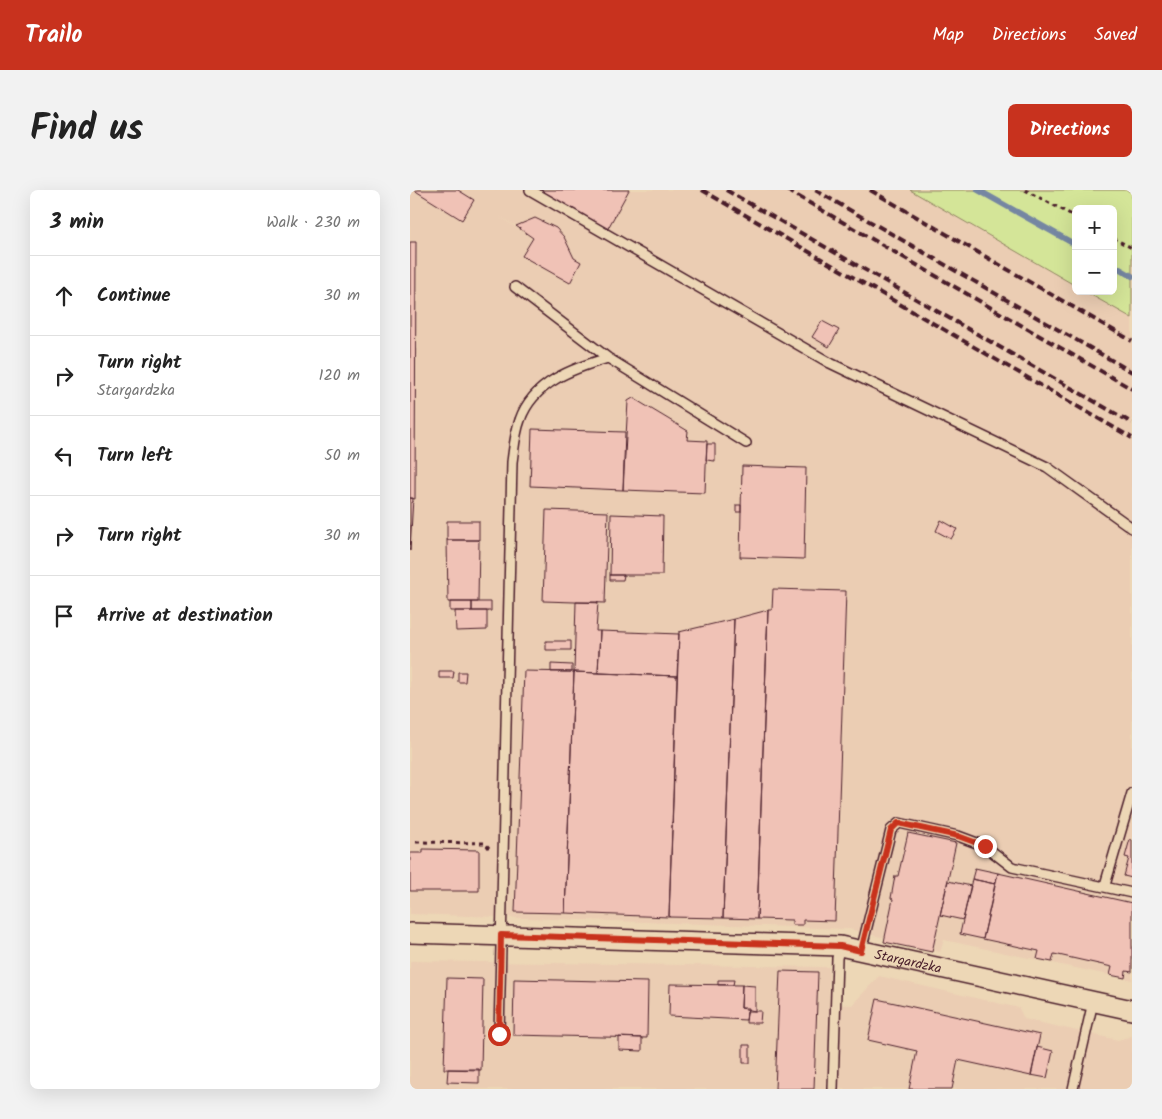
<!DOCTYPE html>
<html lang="en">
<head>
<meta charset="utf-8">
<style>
  body { margin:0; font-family:Kalam,sans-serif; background:#f2f2f2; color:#222 }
  .controls { position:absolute; right:15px; top:15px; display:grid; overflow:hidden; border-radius:8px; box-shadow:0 5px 20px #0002 }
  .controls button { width:45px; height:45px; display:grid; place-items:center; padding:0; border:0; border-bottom:1px solid #e0e0e0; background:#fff; color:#222; font:25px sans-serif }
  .stop { position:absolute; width:15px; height:15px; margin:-11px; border:4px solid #c8321e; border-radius:50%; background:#fff }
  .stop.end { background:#c8321e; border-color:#fff; box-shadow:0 1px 5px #0008 }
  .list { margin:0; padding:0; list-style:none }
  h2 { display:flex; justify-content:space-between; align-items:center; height:65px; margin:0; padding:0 20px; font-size:21px }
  h2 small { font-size:16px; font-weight:400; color:#767676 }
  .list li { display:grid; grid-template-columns:32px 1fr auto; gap:15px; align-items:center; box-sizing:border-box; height:80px; padding:0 20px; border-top:1px solid #e0e0e0 }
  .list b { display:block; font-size:19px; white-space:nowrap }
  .list p { margin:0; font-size:16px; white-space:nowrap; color:#767676 }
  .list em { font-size:16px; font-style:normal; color:#767676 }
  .icon { flex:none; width:28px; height:28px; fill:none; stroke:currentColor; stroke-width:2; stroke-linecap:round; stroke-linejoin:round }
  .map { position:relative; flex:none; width:722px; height:899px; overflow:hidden; border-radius:8px }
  header { display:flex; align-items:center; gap:30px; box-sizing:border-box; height:70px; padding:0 25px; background:#c8321e; color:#fff }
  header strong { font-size:24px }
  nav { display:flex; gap:28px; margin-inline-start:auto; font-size:18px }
  .intro { display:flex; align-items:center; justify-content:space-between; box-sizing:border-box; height:120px; padding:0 30px }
  h1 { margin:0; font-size:35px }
  .button { padding:12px 22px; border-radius:8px; background:#c8321e; color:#fff; font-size:18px; font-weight:700 }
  main { display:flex; gap:30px; padding:0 30px }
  aside { flex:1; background:#fff; border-radius:8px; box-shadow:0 5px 20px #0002 }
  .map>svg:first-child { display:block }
  .built { fill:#ebcdb3; fill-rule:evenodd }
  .green { fill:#d4e598; stroke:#8f8262 }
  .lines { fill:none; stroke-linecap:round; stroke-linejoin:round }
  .stream { stroke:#7586a2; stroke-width:6 }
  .building { fill:#f0c2b6; stroke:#4a1f2b }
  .service-casing { stroke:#4a1f2b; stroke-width:12 }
  .minor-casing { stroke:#4a1f2b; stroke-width:22 }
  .path { stroke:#4a1f2b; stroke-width:3; stroke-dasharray:4 4; stroke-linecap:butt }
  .service { stroke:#edd7b6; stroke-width:9 }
  .minor { stroke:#edd7b6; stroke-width:19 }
  .rail { stroke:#4a1f2b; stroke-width:4; stroke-dasharray:8 4; stroke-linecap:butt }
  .route { stroke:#c8321e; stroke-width:6 }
  .labels { text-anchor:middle; stroke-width:4; stroke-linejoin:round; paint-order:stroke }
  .street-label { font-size:14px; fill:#4a1f2b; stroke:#edd7b6 }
</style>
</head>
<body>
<header>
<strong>Trailo</strong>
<nav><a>Map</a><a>Directions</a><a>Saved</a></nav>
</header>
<div class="intro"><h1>Find us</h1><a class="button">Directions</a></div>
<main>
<aside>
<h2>3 min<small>Walk · 230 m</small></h2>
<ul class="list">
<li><svg class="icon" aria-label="ahead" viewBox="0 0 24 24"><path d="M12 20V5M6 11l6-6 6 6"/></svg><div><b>Continue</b></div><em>30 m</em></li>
<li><svg class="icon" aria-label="right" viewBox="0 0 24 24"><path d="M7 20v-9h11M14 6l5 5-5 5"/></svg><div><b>Turn right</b><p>Stargardzka</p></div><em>120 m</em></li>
<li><svg class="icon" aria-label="left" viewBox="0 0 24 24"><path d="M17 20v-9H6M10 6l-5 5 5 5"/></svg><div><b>Turn left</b></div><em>50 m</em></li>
<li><svg class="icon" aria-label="right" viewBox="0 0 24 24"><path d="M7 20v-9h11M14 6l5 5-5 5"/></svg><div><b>Turn right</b></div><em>30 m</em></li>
<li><svg class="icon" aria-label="arrive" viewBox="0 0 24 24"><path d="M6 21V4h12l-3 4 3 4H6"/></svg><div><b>Arrive at destination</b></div></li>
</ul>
</aside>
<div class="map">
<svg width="722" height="899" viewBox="0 0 722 899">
  <rect width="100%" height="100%" fill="#edd7b6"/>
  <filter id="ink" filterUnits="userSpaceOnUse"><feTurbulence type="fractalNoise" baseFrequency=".02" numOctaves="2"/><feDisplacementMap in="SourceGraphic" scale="10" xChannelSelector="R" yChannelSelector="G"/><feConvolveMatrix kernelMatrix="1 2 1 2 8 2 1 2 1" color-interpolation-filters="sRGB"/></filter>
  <g filter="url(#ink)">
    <path class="built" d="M 0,0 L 500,0 L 666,96 L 666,101 L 674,101 L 722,128 L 722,790 L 534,750 L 530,762 L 439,739 L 0,724 ZM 90,27 L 106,36 L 125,28 L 146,38 L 154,47 L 163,67 L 123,48 Z
      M 0,771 L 419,777 L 419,814 L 442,815 L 469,786 L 609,818 L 614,829 L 708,850 L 722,846 L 722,899 L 0,899 Z"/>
    <path class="green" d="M 500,0 L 717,0 L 722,3 L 722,128 L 674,101 L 703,101 L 703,19 L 666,19 L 666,96 Z"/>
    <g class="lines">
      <path class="stream" d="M 568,0 L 666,55
        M 703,75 L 722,86"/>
    </g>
    <path class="building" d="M 4,0 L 48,0 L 64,10 L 52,30 Z
      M 127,0 L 219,0 L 197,40 Z
      M 125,28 L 146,38 L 154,47 L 164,68 L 171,72 L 160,93 L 112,66 L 123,48 L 106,36 Z
      M 0,52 L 6,52 L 5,309 L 0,308 Z
      M 412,131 L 429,140 L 419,157 L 402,147 Z
      M 223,208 L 278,241 L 277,250 L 297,251 L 295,303 L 213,300 L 218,211 Z
      M 122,239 L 215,242 L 213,300 L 120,296 Z
      M 297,254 L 305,254 L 305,271 L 296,270 Z
      M 332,276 L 396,278 L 394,369 L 330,367 Z
      M 0,308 L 3,308 L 0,361 Z
      M 326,315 L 331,315 L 331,322 L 326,322 Z
      M 136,320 L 198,322 L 195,413 L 133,411 Z
      M 201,324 L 253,326 L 252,385 L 200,385 Z
      M 531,330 L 547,339 L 541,349 L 526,341 Z
      M 37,331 L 69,331 L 69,350 L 37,350 Z
      M 37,350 L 69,350 L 68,412 L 38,412 Z
      M 200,385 L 214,385 L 213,390 L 200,390 Z
      M 363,399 L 436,401 L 425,731 L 393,730 L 393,735 L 382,735 L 382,730 L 347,729 L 358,420 L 362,420 Z
      M 40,412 L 62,412 L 62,421 L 40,421 Z
      M 62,412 L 81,412 L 81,421 L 62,421 Z
      M 166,412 L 188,412 L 186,441 L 190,441 L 188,483 L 164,482 Z
      M 358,420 L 347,729 L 313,728 L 324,429 Z
      M 45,421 L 77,421 L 77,440 L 46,441 Z
      M 324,429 L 313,728 L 259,727 L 269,442 Z
      M 190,441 L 269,444 L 267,486 L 188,483 Z
      M 136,451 L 161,451 L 161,460 L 136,460 Z
      M 141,474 L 162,475 L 162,482 L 141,482 Z
      M 29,481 L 44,481 L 43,488 L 29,488 Z
      M 114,481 L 164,482 L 155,723 L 105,722 Z
      M 48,482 L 56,482 L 55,492 L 48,492 Z
      M 164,482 L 267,486 L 259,727 L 155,723 Z
      M 498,643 L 546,653 L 522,762 L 474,752 L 483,709 L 481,708 L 485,686 L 488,686 Z
      M 720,649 L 722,650 L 722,688 L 714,686 L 719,668 L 715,667 Z
      M 13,659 L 69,660 L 69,701 L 0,701 L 0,663 L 13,663 Z
      M 565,678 L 588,683 L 585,694 L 562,689 Z
      M 588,683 L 722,713 L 722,782 L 716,781 L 715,788 L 700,785 L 702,777 L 644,764 L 642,772 L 627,769 L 629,761 L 573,749 Z
      M 562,689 L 585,694 L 573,749 L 550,744 Z
      M 538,691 L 561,696 L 553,730 L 530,725 Z
      M 370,781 L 408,782 L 404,899 L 365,899 Z
      M 37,788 L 73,789 L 71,880 L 34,879 Z
      M 104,789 L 238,792 L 237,848 L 103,845 Z
      M 308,790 L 324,790 L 323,795 L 308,795 Z
      M 260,794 L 332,795 L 331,818 L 338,818 L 336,830 L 259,826 Z
      M 332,795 L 345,796 L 345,821 L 331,818 Z
      M 467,809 L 630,845 L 621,886 L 548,870 L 542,899 L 499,899 L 507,861 L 458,850 Z
      M 337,821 L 351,821 L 350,833 L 336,833 Z
      M 209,847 L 232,848 L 232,861 L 209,860 Z
      M 333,855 L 340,855 L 340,873 L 333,873 Z
      M 627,857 L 643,861 L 637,888 L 621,885 Z
      M 38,879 L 69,879 L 69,893 L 37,892 Z"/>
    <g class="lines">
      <defs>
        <path id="service" d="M 120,0 L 420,173 L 637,277 L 722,338
          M 105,97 L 198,168 L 336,253
          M 695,695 L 722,603
          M 451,761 L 481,640 L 489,633 L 548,646 L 575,656 L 602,677 L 722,703
          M 89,844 L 102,272 C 104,258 105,243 110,230 C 123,192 164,178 198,168
          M 423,899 L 427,768 L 430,756
          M 663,899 L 683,812"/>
        <g id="minor">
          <path id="s1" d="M 0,743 L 430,756 L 722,820"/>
        </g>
      </defs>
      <use href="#service" class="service-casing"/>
      <use href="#minor" class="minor-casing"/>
      <path class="path" d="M 615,0 L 666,27
        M 703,48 L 722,58
        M 6,652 L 75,653 L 79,658"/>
      <use href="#service" class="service"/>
      <use href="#minor" class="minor"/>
      <path class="rail" d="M 292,0 L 722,248
        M 316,0 L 722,233
        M 377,0 L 722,199
        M 405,0 L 722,182
        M 460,0 L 722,151"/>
    </g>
  </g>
  <g class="lines" filter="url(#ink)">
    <path class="route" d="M 89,844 L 91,745 L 430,756 L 451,761 L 481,640 L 488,633 L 548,646 L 575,656"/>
  </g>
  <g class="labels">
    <g class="street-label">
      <text dy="5" stroke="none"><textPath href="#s1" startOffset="500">Stargardzka</textPath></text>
    </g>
  </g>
</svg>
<div class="controls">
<button>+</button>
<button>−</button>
</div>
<div class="stop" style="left:89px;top:844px"></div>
<div class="stop end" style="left:575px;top:656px"></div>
</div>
</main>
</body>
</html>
